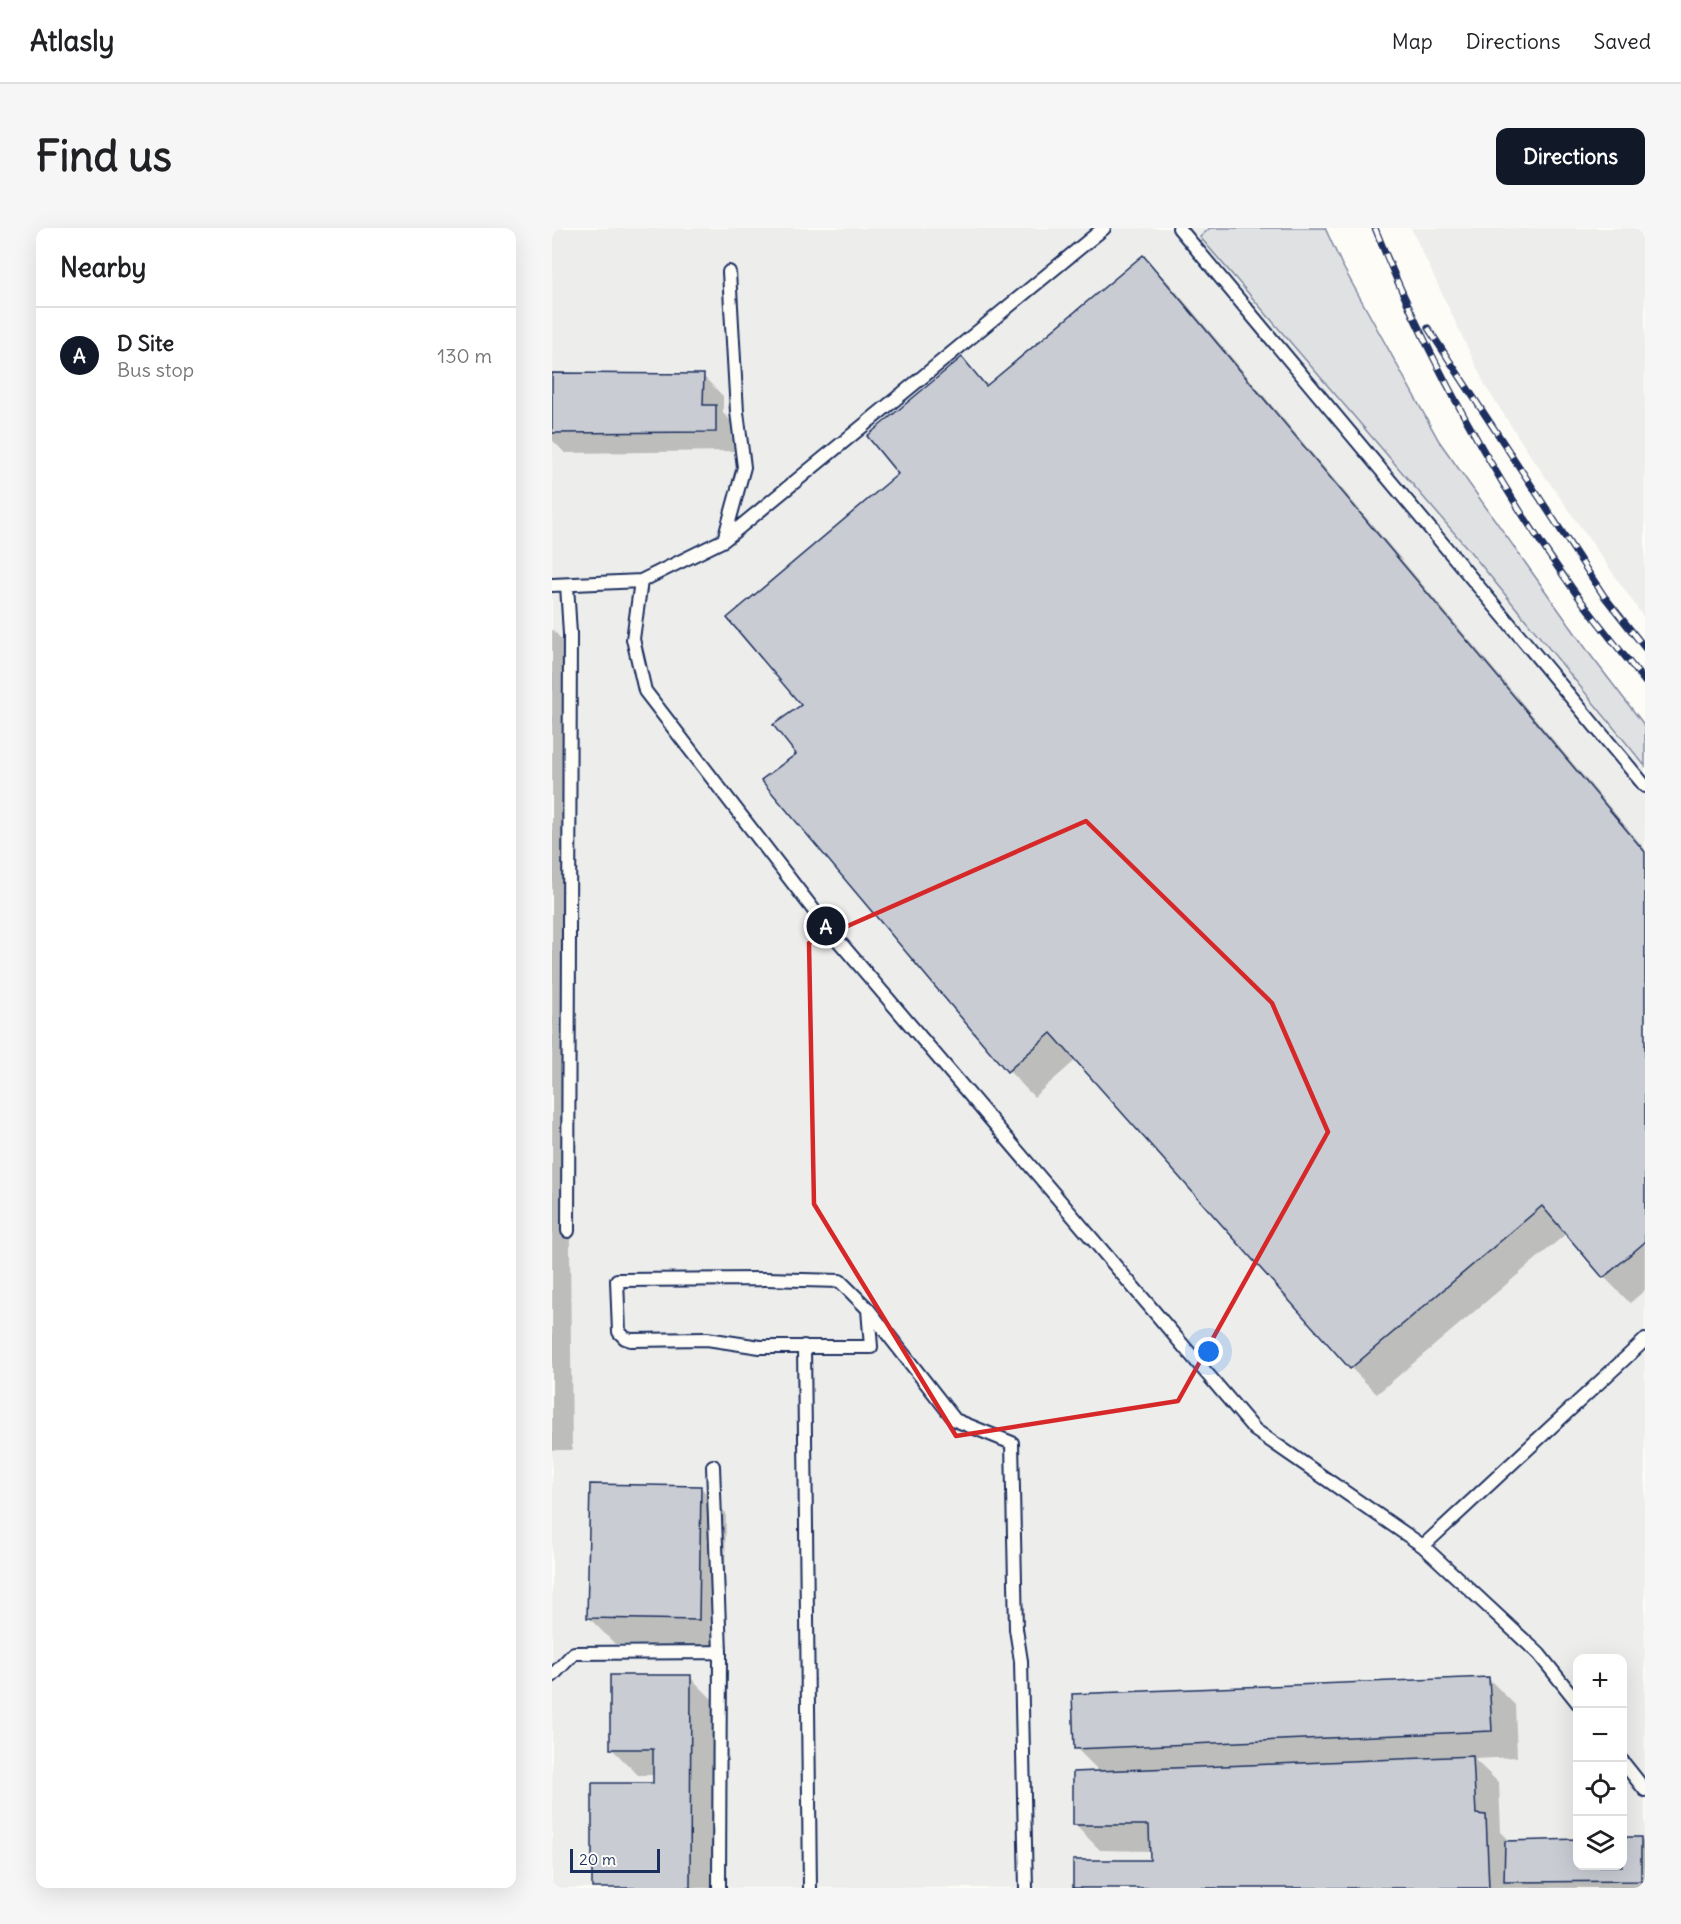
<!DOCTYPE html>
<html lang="en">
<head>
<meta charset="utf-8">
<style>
  body { margin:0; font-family:Delius,sans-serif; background:#f6f6f6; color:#202124 }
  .controls { position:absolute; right:18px; bottom:18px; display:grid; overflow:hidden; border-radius:12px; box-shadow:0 6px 24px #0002 }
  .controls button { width:54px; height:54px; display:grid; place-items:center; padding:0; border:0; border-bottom:2px solid #e0e0e0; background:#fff; color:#202124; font:30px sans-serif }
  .scale { position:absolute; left:18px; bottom:15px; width:90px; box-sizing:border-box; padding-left:6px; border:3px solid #1b2f5e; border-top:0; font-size:16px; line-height:21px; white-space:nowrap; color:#1b2f5e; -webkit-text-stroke:4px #fdfcf7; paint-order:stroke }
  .you { position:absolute; left:657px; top:1124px; width:21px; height:21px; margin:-15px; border:4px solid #fff; border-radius:50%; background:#1a73e8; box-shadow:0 0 0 9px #1a73e833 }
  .badge { display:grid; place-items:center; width:39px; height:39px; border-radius:50%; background:#111827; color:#fff; font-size:20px; font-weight:700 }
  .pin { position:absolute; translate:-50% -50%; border:3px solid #fff; box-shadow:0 2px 6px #0006 }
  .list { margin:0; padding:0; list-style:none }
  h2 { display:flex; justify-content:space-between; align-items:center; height:78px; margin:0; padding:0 24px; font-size:26px }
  h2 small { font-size:20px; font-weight:400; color:#757577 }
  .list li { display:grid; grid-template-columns:39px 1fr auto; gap:18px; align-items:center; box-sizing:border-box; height:96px; padding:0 24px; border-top:2px solid #e0e0e0 }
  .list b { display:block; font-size:22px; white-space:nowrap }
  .list p { margin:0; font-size:20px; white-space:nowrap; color:#757577 }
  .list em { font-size:20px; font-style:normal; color:#757577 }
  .icon { flex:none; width:33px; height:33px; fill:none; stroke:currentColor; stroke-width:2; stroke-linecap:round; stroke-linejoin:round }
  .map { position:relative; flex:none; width:1093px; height:1660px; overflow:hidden; border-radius:12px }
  header { display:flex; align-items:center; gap:36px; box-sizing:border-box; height:84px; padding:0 30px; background:#fff; border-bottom:2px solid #e0e0e0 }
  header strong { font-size:28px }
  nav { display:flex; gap:33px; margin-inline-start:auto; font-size:21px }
  .intro { display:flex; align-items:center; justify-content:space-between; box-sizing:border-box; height:144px; padding:0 36px }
  h1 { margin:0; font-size:42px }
  .button { padding:15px 27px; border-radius:12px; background:#111827; color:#fff; font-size:21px; font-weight:700 }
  main { display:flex; gap:36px; padding:0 36px }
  aside { flex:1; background:#fff; border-radius:12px; box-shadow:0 6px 24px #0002 }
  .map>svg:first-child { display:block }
  .built { fill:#edeeec; fill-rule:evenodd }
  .green { fill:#e0e1e3; stroke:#7e88a0; stroke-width:1.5 }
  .shadow { fill:#0003 }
  .building { fill:#c9ccd3; stroke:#1b2f5e; stroke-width:1.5 }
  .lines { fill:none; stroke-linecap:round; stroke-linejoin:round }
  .service-casing { stroke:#1b2f5e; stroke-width:16 }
  .service { stroke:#fdfcf7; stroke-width:12 }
  .rail-casing { stroke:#1b2f5e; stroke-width:7 }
  .rail { stroke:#fdfcf7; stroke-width:4.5; stroke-dasharray:14; stroke-linecap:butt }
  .marked { fill:none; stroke:#d62828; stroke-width:4.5; stroke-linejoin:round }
</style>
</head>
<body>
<header>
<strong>Atlasly</strong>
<nav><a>Map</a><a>Directions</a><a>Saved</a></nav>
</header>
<div class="intro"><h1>Find us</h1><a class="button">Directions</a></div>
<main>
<aside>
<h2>Nearby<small></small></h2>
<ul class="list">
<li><span class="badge">A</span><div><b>D Site</b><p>Bus stop</p></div><em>130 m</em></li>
</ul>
</aside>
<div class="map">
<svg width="1093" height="1660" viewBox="0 0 1093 1660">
  <rect width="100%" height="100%" fill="#fdfcf7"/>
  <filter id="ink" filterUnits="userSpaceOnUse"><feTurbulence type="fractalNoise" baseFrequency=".0167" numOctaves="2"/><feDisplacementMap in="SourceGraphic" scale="12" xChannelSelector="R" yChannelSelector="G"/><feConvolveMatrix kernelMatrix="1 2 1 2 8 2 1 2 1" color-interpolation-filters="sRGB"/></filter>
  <g filter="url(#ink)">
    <path class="built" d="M 0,0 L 773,0 L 790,37 L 887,213 L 1040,429 L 1093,498 L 1093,1660 L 0,1660 ZM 1026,1430 L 1070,1430 L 1070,1638 L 1026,1638 Z
      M 859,0 L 1093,0 L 1093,391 L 976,224 L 934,159 Z"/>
    <path class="green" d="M 658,0 L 773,0 L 790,37 L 887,213 L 1040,429 L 1093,498 L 1093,538 L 916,321 L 648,9 Z"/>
    <path class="shadow" d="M 591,29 L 617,55 L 1093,621 L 1093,1062 L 1078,1075 L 1052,1049 L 1015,1005 L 825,1166 L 799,1140 L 525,831 L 482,869 L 457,843 L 211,552 L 246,526 L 251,477 L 348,246 L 410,131 L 436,158 Z
      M 0,147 L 151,148 L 171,168 L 171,185 L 184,198 L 184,223 L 13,225 L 0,212 Z
      M 0,401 L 12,414 L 20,1222 L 0,1222 Z
      M 148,1259 L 174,1285 L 172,1418 L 63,1416 L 37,1390 Z
      M 138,1449 L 164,1475 L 164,1660 L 41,1660 L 102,1557 L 102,1547 L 86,1547 L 60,1521 Z
      M 937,1451 L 963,1477 L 965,1529 L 922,1531 L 947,1555 L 949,1604 L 959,1614 L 1026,1638 L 1070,1638 L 1088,1610 L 1093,1615 L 1093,1660 L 522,1660 L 599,1633 L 599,1623 L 548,1622 L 522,1596 L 548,1544 L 524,1520 Z"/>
    <path class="building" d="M 591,27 L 1093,624 L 1093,1014 L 1051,1050 L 990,978 L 798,1141 L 499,805 L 455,844 L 209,552 L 244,526 L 221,497 L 249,477 L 175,390 L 346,246 L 315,208 L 410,129 L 434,158 Z
      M 0,145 L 152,146 L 151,177 L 164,177 L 164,204 L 0,205 Z
      M 38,1256 L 149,1258 L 147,1392 L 35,1390 Z
      M 58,1447 L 139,1447 L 138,1660 L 40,1660 L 40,1555 L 101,1555 L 101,1521 L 58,1521 Z
      M 937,1449 L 940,1503 L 522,1521 L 520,1466 Z
      M 921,1528 L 924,1586 L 934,1587 L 937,1660 L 521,1660 L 521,1632 L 598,1632 L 597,1597 L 521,1597 L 521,1544 Z
      M 1070,1609 L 1089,1609 L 1089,1653 L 952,1654 L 953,1613 L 1026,1611 L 1026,1638 L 1070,1638 Z"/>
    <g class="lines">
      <defs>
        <path id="service" d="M 627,0 L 1093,558
          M 172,312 L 192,239 L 185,184 L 177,44
          M 89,353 L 172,312 L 552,0
          M 0,357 L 89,353 L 81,411 L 93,463 L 274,698 L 703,1202 L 871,1318 L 987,1426 L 1026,1475
          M 15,357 L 18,406 L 16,1003
          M 214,1051 L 288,1053 L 316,1081 L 319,1119 L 208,1119 L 155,1111 L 79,1112 L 73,1110 L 67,1104 L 65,1052 Z
          M 316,1081 L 403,1192 L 460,1215 L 464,1401 L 469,1433 L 474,1660
          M 252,1118 L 258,1660
          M 161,1238 L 168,1424 L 167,1660
          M 871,1318 L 1093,1112
          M 0,1448 L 22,1425 L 168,1424
          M 1070,1533 L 1093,1562"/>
      </defs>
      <use href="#service" class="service-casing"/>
      <use href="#service" class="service"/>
      <defs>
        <path id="rail" d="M 823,0 C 874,127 941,249 1020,360 C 1043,392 1069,423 1093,454
          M 876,100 L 1052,368 L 1093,420"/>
      </defs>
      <use href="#rail" class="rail-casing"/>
      <use href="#rail" class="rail"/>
    </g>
  </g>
  <path class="marked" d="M 534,593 L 720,775 L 776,904 L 626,1173 L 404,1208 L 262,976 L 257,715 Z"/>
</svg>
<div class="controls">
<button>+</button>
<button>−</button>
<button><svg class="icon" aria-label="locate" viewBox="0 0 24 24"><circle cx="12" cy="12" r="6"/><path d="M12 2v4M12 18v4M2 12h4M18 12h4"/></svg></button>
<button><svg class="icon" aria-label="layers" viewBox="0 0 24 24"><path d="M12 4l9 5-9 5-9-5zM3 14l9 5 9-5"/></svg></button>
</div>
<div class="scale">20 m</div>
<div class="you"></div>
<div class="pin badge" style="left:274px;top:698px">A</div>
</div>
</main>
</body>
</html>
